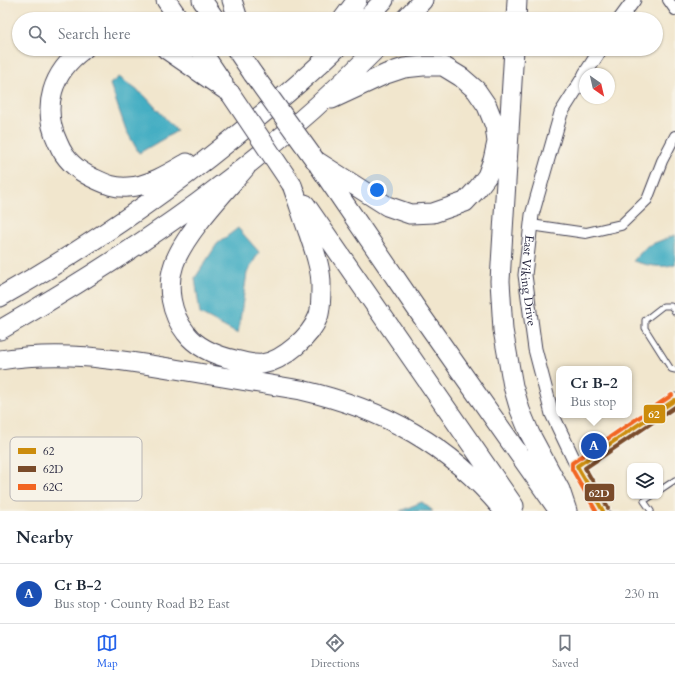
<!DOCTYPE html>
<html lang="en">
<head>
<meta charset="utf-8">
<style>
  body { margin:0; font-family:Cardo,serif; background:#f6f6f7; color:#1f2937 }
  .controls { position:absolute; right:12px; bottom:12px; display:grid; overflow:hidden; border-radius:8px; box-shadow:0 1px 3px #0004 }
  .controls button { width:36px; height:36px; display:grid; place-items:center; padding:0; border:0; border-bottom:1px solid #e0e1e3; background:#fff; color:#1f2937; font:20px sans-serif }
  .compass { position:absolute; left:579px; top:68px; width:36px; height:36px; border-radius:50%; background:#fff; box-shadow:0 1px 3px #0004; rotate:146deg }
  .you { position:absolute; left:377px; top:190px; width:14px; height:14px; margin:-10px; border:3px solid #fff; border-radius:50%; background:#1a73e8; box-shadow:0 0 0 6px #1a73e833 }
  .badge { display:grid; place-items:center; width:26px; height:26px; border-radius:50%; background:#2563eb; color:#fff; font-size:13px; font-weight:700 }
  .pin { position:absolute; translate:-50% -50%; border:2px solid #fff; box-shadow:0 1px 4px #0006 }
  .popup { position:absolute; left:556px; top:366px; width:76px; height:52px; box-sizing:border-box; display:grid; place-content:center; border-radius:8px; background:#fff; filter:drop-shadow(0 1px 3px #0005); font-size:13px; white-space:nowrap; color:#747a83 }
  .popup b { font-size:15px; color:#1f2937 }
  .popup::after { content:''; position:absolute; left:50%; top:100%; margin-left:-8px; border:8px solid transparent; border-top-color:#fff }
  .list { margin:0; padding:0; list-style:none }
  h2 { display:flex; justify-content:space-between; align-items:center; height:52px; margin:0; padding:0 16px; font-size:17px }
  h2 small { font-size:13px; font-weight:400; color:#747a83 }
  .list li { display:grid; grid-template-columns:26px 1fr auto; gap:12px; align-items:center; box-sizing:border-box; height:60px; padding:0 16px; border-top:1px solid #e0e1e3 }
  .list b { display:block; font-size:15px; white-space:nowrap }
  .list p { margin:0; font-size:13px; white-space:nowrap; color:#747a83 }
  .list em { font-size:13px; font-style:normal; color:#747a83 }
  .icon { flex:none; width:22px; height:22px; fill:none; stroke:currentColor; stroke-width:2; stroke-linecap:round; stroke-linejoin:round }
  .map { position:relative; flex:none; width:675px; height:511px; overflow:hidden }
  .search { position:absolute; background:#fff; box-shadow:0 1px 3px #0004; left:12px; right:12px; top:12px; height:44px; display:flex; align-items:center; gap:10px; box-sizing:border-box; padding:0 14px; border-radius:22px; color:#747a83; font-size:15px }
  .sheet { height:112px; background:#fff }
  nav { display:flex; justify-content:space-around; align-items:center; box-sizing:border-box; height:56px; border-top:1px solid #e0e1e3; background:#fff; font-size:11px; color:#747a83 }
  nav a { display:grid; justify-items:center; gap:2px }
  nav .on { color:#2563eb }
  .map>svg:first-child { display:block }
  .water { fill:#44aec3; stroke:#33687f }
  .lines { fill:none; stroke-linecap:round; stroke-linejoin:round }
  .service-casing { stroke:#413f51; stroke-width:7 }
  .minor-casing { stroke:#413f51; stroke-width:12 }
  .tertiary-casing { stroke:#413f51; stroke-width:15 }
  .motorway-casing { stroke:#413f51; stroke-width:21 }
  .service { stroke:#fff; stroke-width:5 }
  .minor { stroke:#fff; stroke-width:10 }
  .tertiary { stroke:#fff; stroke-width:13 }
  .motorway { stroke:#fff; stroke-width:19 }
  .motorway-bridge-casing { stroke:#413f51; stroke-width:21; stroke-linecap:butt }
  .motorway-bridge { stroke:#fff; stroke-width:19 }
  .bus-1-casing { stroke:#f7f3e8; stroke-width:7 }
  .bus-2-casing { stroke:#f7f3e8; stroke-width:7 }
  .bus-3-casing { stroke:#f7f3e8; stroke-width:7 }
  .bus-1 { stroke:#cc8c0c; stroke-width:4 }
  .bus-2 { stroke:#7a4b2a; stroke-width:4 }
  .bus-3 { stroke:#f26522; stroke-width:4 }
  .labels { text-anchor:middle; stroke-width:3; stroke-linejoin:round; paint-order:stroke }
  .street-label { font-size:12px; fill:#22223b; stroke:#f7f3e8 }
  .key { fill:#f7f3e8; stroke:#b7b4b4; stroke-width:1 }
  .key-label { font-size:11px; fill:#22223b }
  .line-badge { stroke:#f7f3e8; stroke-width:1.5 }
  .badge-label { font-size:11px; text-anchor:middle; font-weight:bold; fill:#fff }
</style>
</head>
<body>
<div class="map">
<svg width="675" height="511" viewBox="0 0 675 511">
  <rect width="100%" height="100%" fill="#f7f3e8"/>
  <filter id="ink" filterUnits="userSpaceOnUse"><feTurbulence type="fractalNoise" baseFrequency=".025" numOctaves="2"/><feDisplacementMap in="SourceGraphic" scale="8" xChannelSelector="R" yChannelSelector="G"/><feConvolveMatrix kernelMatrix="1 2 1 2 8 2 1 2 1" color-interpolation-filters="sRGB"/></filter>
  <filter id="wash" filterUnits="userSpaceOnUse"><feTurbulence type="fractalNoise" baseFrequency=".012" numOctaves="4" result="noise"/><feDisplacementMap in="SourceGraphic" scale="16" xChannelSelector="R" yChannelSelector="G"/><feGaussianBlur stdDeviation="0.9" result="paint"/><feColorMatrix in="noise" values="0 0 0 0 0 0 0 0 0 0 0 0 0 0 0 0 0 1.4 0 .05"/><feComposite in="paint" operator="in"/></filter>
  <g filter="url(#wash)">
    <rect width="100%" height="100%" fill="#f1e6cd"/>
    <path class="water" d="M 119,77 L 145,96 L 177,131 L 139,153 L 126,130 L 110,84 Z
      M 238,228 L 259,252 L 247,273 L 238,334 L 200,314 L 195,278 L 217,244 Z
      M 675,235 L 675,264 C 662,269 646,265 633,261 L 647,246 Z
      M 422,502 L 433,511 L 400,511 Z"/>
  </g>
  <g filter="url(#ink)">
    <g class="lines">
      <defs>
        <path id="service" d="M 675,312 L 671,306 L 663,306 L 645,320 L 645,328 L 671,369 L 675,370
          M 660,490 L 675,480
          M 651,511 L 644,501 L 652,496"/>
        <path id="minor" d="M 668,0 L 675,10
          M 531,225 L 586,233 L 621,225 L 647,200 L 662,161 L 675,136"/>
        <g id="tertiary">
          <path d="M 620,19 L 634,0"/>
          <path d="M 585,74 L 601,49"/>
          <path id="s1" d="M 585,75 L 561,113 L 532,215 L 525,275 L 535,349 L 552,414 L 583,479 L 603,511"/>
          <path d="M 577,466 L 675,400"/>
        </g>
        <path id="motorway" d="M 166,0 L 179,19
          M 202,0 L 215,19
          M 232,0 L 238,19
          M 343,19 L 357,0
          M 366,19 L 384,0
          M 405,19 L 423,0
          M 516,19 L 517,0
          M 84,49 C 52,72 41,107 58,143 C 65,160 76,170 93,178 C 106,184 114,188 128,187 C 149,186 170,173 187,163
          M 166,49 L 230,93
          M 200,49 L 223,83
          M 236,49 L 253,74
          M 514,49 L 500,281 L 503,330 L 513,386 L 520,410 L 530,434 L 560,490 L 567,511
          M 315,160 L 387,206 L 410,214 L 433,213 L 465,202 L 478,188 L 487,176 L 493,160 L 497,142 L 495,126 L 487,106 L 476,90 L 461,77 L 443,66 L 423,66 L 404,68 L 386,74 L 332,99
          M 319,166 L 416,308 L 559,511
          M 246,167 C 224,193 185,233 174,264 C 166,287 171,314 186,333 C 197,348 218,356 235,360 C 244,362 253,365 262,364 C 283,361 311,336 318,317 C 321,311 321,290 321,284 C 321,267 314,250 309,234 C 303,218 298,201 292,185
          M 305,204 L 514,506
          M 0,297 C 91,246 174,188 254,121 C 282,98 310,74 336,49
          M 0,330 C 138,250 264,164 376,49
          M 0,360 C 63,350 114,359 175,369 C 217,376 259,383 301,390 C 384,409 450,445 504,511"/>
      </defs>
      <use href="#service" class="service-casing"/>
      <use href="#minor" class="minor-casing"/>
      <use href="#tertiary" class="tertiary-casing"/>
      <use href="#motorway" class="motorway-casing"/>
      <use href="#service" class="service"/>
      <use href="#minor" class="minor"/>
      <use href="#tertiary" class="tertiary"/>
      <use href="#motorway" class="motorway"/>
      <defs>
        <path id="motorway-bridge" d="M 253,74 L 315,160
          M 230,93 L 292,185"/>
      </defs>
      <use href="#motorway-bridge" class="motorway-bridge-casing"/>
      <use href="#motorway-bridge" class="motorway-bridge"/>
      <defs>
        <path id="bus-1" d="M 603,511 L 577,466 L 675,400"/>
        <path id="bus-2" d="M 608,508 L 585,468 L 675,407"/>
        <path id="bus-3" d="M 596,511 L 572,469 L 572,463 L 672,395"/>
      </defs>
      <use href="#bus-1" class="bus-1-casing"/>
      <use href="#bus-2" class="bus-2-casing"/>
      <use href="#bus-3" class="bus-3-casing"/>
      <use href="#bus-1" class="bus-1"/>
      <use href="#bus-2" class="bus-2"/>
      <use href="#bus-3" class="bus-3"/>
    </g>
  </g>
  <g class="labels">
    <g class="street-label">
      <text dy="4" stroke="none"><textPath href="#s1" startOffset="217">East Viking Drive</textPath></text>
    </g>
  </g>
  <rect x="10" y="437" width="132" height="64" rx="6" class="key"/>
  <rect x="18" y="448" width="18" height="6" fill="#cc8c0c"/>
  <rect x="18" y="466" width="18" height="6" fill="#7a4b2a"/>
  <rect x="18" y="484" width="18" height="6" fill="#f26522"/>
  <g class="key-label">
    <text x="43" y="455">62</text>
    <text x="43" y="473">62D</text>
    <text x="43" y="491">62C</text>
  </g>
  <g class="line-badge">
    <rect x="643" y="404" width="23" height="20" rx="4" fill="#cc8c0c"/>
    <rect x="584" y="483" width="31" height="19" rx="4" fill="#7a4b2a"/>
  </g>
  <g class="badge-label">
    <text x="654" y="418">62</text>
    <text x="599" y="497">62D</text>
  </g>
</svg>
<div class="controls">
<button><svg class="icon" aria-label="layers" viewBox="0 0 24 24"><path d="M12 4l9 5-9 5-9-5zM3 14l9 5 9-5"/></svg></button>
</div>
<svg class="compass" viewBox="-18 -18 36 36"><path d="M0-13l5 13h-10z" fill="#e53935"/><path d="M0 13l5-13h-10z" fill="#747a83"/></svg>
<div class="you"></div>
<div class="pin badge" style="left:594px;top:446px;background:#1a4fb4">A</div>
<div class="popup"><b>Cr B-2</b>Bus stop</div>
<div class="search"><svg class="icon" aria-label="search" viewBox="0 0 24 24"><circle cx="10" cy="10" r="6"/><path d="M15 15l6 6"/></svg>Search here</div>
</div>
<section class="sheet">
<h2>Nearby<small></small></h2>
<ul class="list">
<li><span class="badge" style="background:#1a4fb4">A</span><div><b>Cr B-2</b><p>Bus stop · County Road B2 East</p></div><em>230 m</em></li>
</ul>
</section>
<nav>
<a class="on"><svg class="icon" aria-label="map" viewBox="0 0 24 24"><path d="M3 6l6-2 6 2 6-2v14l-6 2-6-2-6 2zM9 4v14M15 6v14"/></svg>Map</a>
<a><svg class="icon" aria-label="directions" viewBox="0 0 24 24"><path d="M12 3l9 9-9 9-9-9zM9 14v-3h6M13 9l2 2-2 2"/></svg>Directions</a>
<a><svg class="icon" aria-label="saved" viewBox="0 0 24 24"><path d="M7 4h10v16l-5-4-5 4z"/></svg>Saved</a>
</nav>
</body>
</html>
